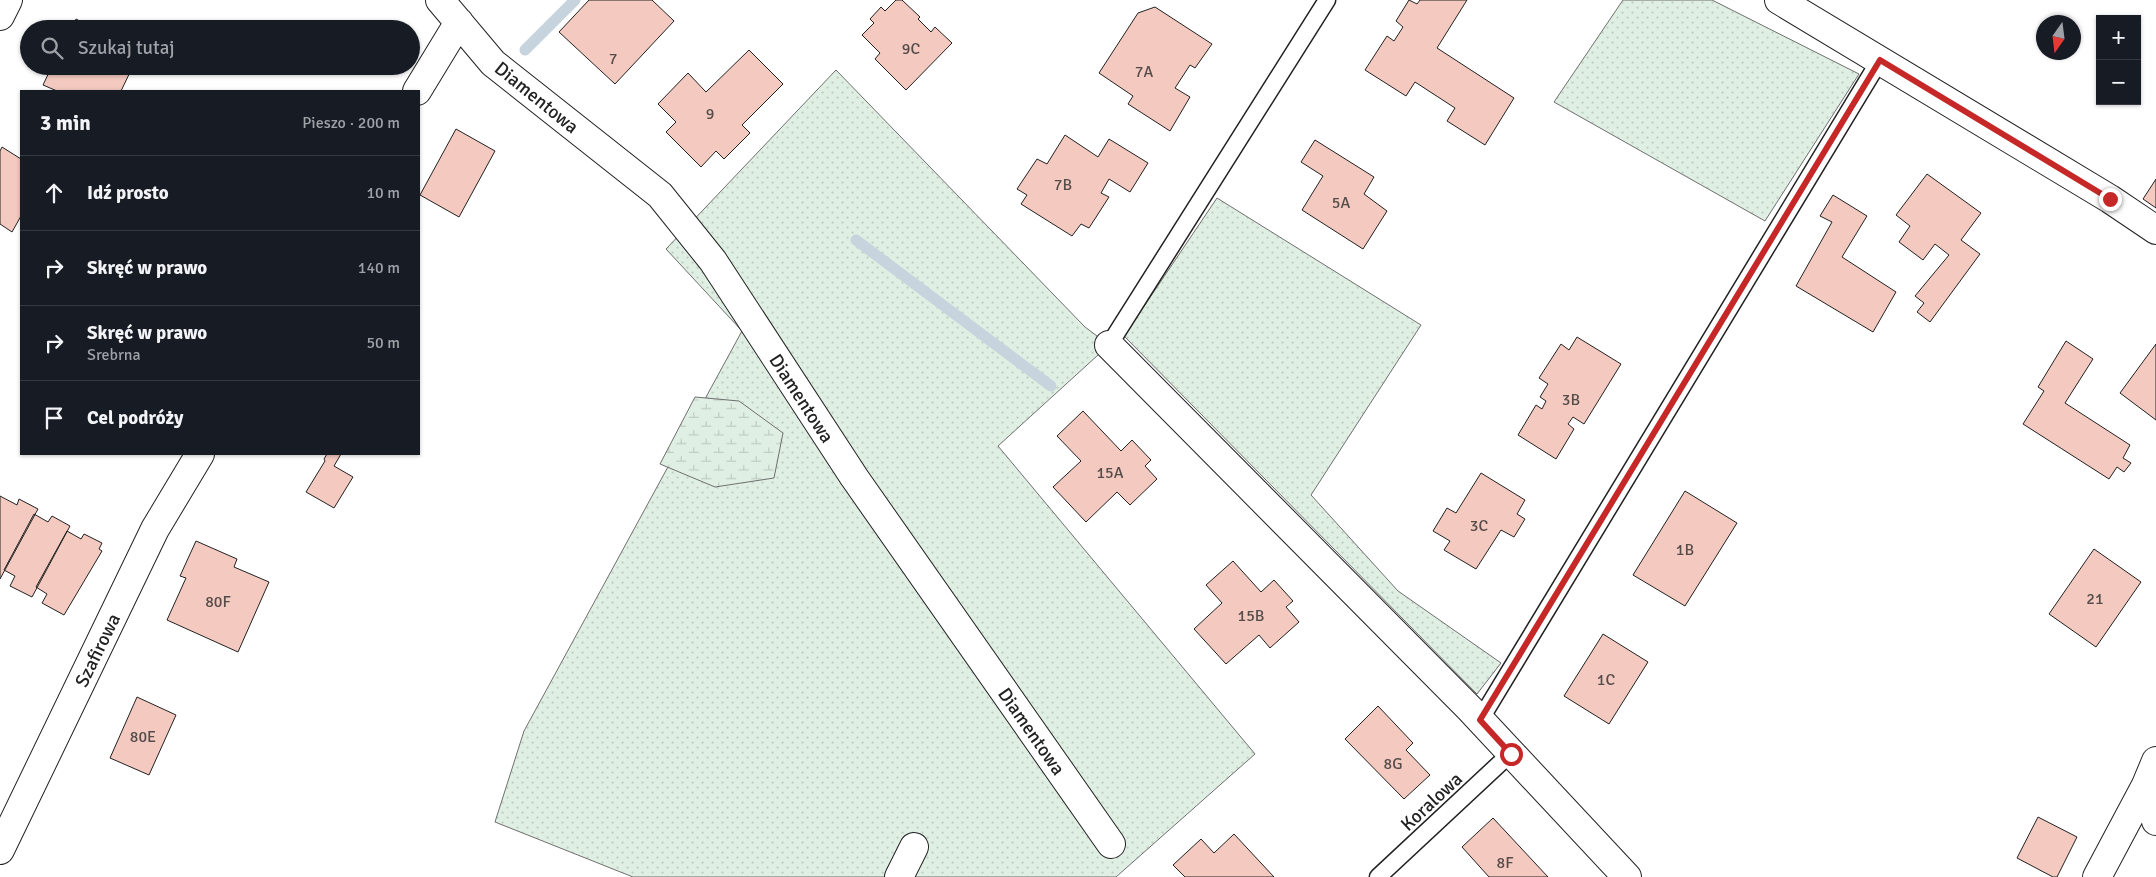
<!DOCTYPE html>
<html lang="pl">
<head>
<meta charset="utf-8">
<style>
  body { margin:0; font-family:Signika,sans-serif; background:#242831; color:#f1f3f6 }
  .controls { position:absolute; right:15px; top:15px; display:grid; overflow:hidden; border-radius:0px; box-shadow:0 1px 4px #0004 }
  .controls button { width:45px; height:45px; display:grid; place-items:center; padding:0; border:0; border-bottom:1px solid #363941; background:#171b24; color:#f1f3f6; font:25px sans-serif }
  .compass { position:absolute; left:2036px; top:15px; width:45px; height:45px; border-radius:50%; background:#171b24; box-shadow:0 1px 4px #0004; rotate:194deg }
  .stop { position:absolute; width:15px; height:15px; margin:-11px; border:4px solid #c62828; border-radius:50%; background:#fff }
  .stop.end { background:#c62828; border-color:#fff; box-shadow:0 1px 5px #0008 }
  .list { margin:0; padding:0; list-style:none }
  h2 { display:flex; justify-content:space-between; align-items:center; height:65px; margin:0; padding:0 20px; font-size:21px }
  h2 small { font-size:16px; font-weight:400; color:#9ea1a6 }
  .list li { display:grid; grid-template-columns:32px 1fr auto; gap:15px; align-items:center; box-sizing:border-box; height:75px; padding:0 20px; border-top:1px solid #363941 }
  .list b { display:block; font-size:19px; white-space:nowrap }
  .list p { margin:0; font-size:16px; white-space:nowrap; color:#9ea1a6 }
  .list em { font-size:16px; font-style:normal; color:#9ea1a6 }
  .icon { flex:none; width:28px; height:28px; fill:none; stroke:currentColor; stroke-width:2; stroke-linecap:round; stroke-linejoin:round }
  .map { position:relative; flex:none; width:2156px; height:877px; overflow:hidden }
  .search { position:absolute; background:#171b24; box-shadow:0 1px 4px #0004; left:20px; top:20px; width:400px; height:55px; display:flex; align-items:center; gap:12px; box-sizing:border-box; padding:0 18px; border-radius:28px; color:#9ea1a6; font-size:19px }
  .panel { position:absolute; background:#171b24; box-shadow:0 1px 4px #0004; left:20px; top:90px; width:400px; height:365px; border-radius:0px }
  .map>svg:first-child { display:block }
  .grass { fill:url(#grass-dots); stroke:#6f6f6f }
  .wetland { fill:url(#wetland-marsh); stroke:#6f6f6f }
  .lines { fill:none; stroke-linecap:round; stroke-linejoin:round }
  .stream { stroke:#c7d3dd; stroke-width:11 }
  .building { fill:#f3c9c0; stroke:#222 }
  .lane-casing { stroke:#222; stroke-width:19 }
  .street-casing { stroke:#222; stroke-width:30 }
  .lane { stroke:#fff; stroke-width:16 }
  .street { stroke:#fff; stroke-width:28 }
  .route { stroke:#c62828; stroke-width:6 }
  .labels { text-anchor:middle; stroke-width:4; stroke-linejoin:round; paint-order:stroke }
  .number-label { font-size:16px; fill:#564c4a }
  .street-label { font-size:19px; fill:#222; stroke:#fff }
</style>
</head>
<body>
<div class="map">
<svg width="2156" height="877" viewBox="0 0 2156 877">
  <defs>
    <pattern id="grass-dots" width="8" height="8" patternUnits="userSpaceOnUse" patternTransform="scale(1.25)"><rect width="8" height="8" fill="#e0efe3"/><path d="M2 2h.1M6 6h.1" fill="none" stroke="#c0cdc2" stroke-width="1.8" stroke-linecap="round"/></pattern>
    <pattern id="wetland-marsh" width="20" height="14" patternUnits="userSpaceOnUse" patternTransform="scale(1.25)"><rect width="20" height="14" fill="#e0efe3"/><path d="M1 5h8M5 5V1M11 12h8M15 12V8" fill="none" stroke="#c0cdc2"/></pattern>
  </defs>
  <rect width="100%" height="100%" fill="#fff"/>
  <path class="grass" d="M 1623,0 L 1712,0 L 1859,74 L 1765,221 L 1554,102 Z
    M 836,70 L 1085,327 L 1109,345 L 998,446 L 1255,754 L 1116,877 L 633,877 L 495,822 L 524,731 L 742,331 L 666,249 Z
    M 1217,198 L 1421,325 L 1311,495 L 1398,591 L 1501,663 L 1477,694 L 1124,336 Z"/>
  <path class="wetland" d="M 695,397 L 739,401 L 783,433 L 774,478 L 715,487 L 660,464 Z"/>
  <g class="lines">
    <path class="stream" d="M 525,50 L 575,0
      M 856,240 L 1051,386"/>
  </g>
  <path class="building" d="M 589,0 L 652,0 L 674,21 L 615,84 L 559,32 Z
    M 896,0 L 902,0 L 920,17 L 918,19 L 931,32 L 935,27 L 952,43 L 906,90 L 875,59 L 880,53 L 862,35 L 874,23 L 870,19 L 881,7 L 885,11 Z
    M 1409,0 L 1417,4 L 1420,0 L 1467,0 L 1437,48 L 1514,98 L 1485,145 L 1447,121 L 1455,108 L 1415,82 L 1406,96 L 1365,70 L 1387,36 L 1394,41 L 1403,27 L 1396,21 Z
    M 1155,7 L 1212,44 L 1195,68 L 1190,65 L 1175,88 L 1190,97 L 1170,131 L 1128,104 L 1133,96 L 1099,73 L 1138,13 Z
    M 76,19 L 95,29 L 71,29 Z
    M 749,50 L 783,84 L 742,125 L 750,133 L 724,159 L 716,151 L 701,167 L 666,132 L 676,122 L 658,104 L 688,73 L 706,92 Z
    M 52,66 L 133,66 L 121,91 L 57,91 L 43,85 Z
    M 456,129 L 495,151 L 459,217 L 420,195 Z
    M 1065,135 L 1098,157 L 1109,139 L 1148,163 L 1130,192 L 1109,179 L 1101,193 L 1109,197 L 1089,228 L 1081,224 L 1072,236 L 1021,204 L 1027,195 L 1017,189 L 1037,159 L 1047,164 Z
    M 1315,140 L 1374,177 L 1364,194 L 1387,211 L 1363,249 L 1302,210 L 1323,176 L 1301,162 Z
    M 2,147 L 21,159 L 21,216 L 12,232 L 0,224 L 0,151 Z
    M 1927,174 L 1981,213 L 1961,240 L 1980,254 L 1930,322 L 1917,312 L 1924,303 L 1915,296 L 1949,255 L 1935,244 L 1923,260 L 1899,242 L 1910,226 L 1896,215 Z
    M 2156,179 L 2156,208 L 2143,199 Z
    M 1833,195 L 1867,216 L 1842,257 L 1896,292 L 1873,332 L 1796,286 L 1832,222 L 1820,216 Z
    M 1577,337 L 1621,364 L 1584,424 L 1573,417 L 1568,424 L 1574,429 L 1556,459 L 1518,435 L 1536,405 L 1542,409 L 1546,401 L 1540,397 L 1548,384 L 1539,378 L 1561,344 L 1569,350 Z
    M 2066,341 L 2093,359 L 2065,403 L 2130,445 L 2123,458 L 2131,463 L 2124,472 L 2117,467 L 2109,479 L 2023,424 L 2044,391 L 2038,387 Z
    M 2156,344 L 2156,420 L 2120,393 Z
    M 1083,411 L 1121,451 L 1132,440 L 1151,460 L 1145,466 L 1157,479 L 1130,505 L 1117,492 L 1086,522 L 1053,487 L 1081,461 L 1057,436 Z
    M 327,454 L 341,454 L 334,466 L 353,477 L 334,508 L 306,492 L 325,461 L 324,459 Z
    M 1481,473 L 1525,500 L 1517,514 L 1525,519 L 1514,537 L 1501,530 L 1476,569 L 1444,550 L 1450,541 L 1433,531 L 1447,508 L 1456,513 Z
    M 1685,491 L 1737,523 L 1685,606 L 1633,575 Z
    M 0,496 L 17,505 L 19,499 L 38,509 L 0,579 Z
    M 34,514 L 48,522 L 52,516 L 70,526 L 32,597 L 10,586 L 15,576 L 4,570 Z
    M 67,531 L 81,539 L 84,534 L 102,543 L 99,549 L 102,551 L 64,615 L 42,603 L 47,594 L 36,587 Z
    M 196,541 L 237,559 L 234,567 L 269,582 L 238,652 L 167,620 L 186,578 L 180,576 Z
    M 2094,549 L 2141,582 L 2096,647 L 2049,614 Z
    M 1233,561 L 1261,592 L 1274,580 L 1293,601 L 1286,607 L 1299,622 L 1270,648 L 1259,635 L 1226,664 L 1194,629 L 1222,603 L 1206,585 Z
    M 1603,634 L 1648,662 L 1609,724 L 1564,696 Z
    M 137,697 L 176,715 L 149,775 L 110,758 Z
    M 1378,706 L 1413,743 L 1406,750 L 1430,775 L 1404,799 L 1345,739 Z
    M 2038,817 L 2077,837 L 2057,877 L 2053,877 L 2017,858 Z
    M 1493,818 L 1548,877 L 1489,877 L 1462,847 Z
    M 1234,834 L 1274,877 L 1185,877 L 1173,865 L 1201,839 L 1214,853 Z"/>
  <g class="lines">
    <defs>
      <path id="lane" d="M 1109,345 L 1327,0
        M 1480,720 L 1880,60
        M 1378,877 L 1511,753"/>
      <path id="street" d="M 440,0 L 493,63 L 660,195 L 713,261 L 854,477 L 1111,844
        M 1779,0 L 2110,199 L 2156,230
        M 0,16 L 8,0
        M 417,91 L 459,22
        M 1109,345 L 1470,709 L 1627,877
        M 2156,761 L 2146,785 L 2156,821
        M 0,850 L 155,529 L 200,454
        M 899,877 L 914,847
        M 2097,877 L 2146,785"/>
    </defs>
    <use href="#lane" class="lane-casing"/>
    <use href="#street" class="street-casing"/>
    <use href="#lane" class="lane"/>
    <use href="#street" class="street"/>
  </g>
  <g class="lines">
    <path class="route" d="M 1511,754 L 1480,720 L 1880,60 L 2110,199"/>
  </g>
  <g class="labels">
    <g class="number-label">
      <text x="911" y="54">9C</text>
      <text x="613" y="64">7</text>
      <text x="1144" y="77">7A</text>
      <text x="710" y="119">9</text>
      <text x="1063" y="190">7B</text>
      <text x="1341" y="208">5A</text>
      <text x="1571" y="405">3B</text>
      <text x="1110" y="478">15A</text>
      <text x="1479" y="531">3C</text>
      <text x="1685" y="555">1B</text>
      <text x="2095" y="604">21</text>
      <text x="218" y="607">80F</text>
      <text x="1251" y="621">15B</text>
      <text x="1606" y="685">1C</text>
      <text x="143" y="742">80E</text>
      <text x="1393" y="769">8G</text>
      <text x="1505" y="868">8F</text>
    </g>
    <g class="street-label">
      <text transform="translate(537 97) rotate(39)" y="7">Diamentowa</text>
      <text transform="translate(802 398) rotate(57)" y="7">Diamentowa</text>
      <text transform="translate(97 650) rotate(-64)" y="7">Szafirowa</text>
      <text transform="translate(1032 731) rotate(55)" y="7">Diamentowa</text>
      <text transform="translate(1431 801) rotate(-43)" y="7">Koralowa</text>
    </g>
  </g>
</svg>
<div class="controls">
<button>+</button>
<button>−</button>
</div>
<svg class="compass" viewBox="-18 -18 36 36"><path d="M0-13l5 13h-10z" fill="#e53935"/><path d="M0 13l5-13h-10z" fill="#9ea1a6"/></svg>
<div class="stop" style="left:1511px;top:754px"></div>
<div class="stop end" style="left:2110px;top:199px"></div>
<div class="search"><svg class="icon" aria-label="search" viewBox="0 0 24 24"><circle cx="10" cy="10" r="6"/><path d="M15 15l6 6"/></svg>Szukaj tutaj</div>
<section class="panel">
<h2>3 min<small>Pieszo · 200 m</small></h2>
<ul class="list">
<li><svg class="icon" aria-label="ahead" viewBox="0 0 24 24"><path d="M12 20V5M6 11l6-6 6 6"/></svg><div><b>Idź prosto</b></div><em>10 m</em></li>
<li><svg class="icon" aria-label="right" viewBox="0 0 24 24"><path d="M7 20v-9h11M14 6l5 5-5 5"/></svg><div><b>Skręć w prawo</b></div><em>140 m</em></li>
<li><svg class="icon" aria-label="right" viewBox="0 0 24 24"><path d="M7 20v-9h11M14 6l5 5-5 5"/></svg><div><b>Skręć w prawo</b><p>Srebrna</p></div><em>50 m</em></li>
<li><svg class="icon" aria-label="arrive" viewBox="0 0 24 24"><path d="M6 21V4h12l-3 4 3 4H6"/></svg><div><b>Cel podróży</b></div></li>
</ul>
</section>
</div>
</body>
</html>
